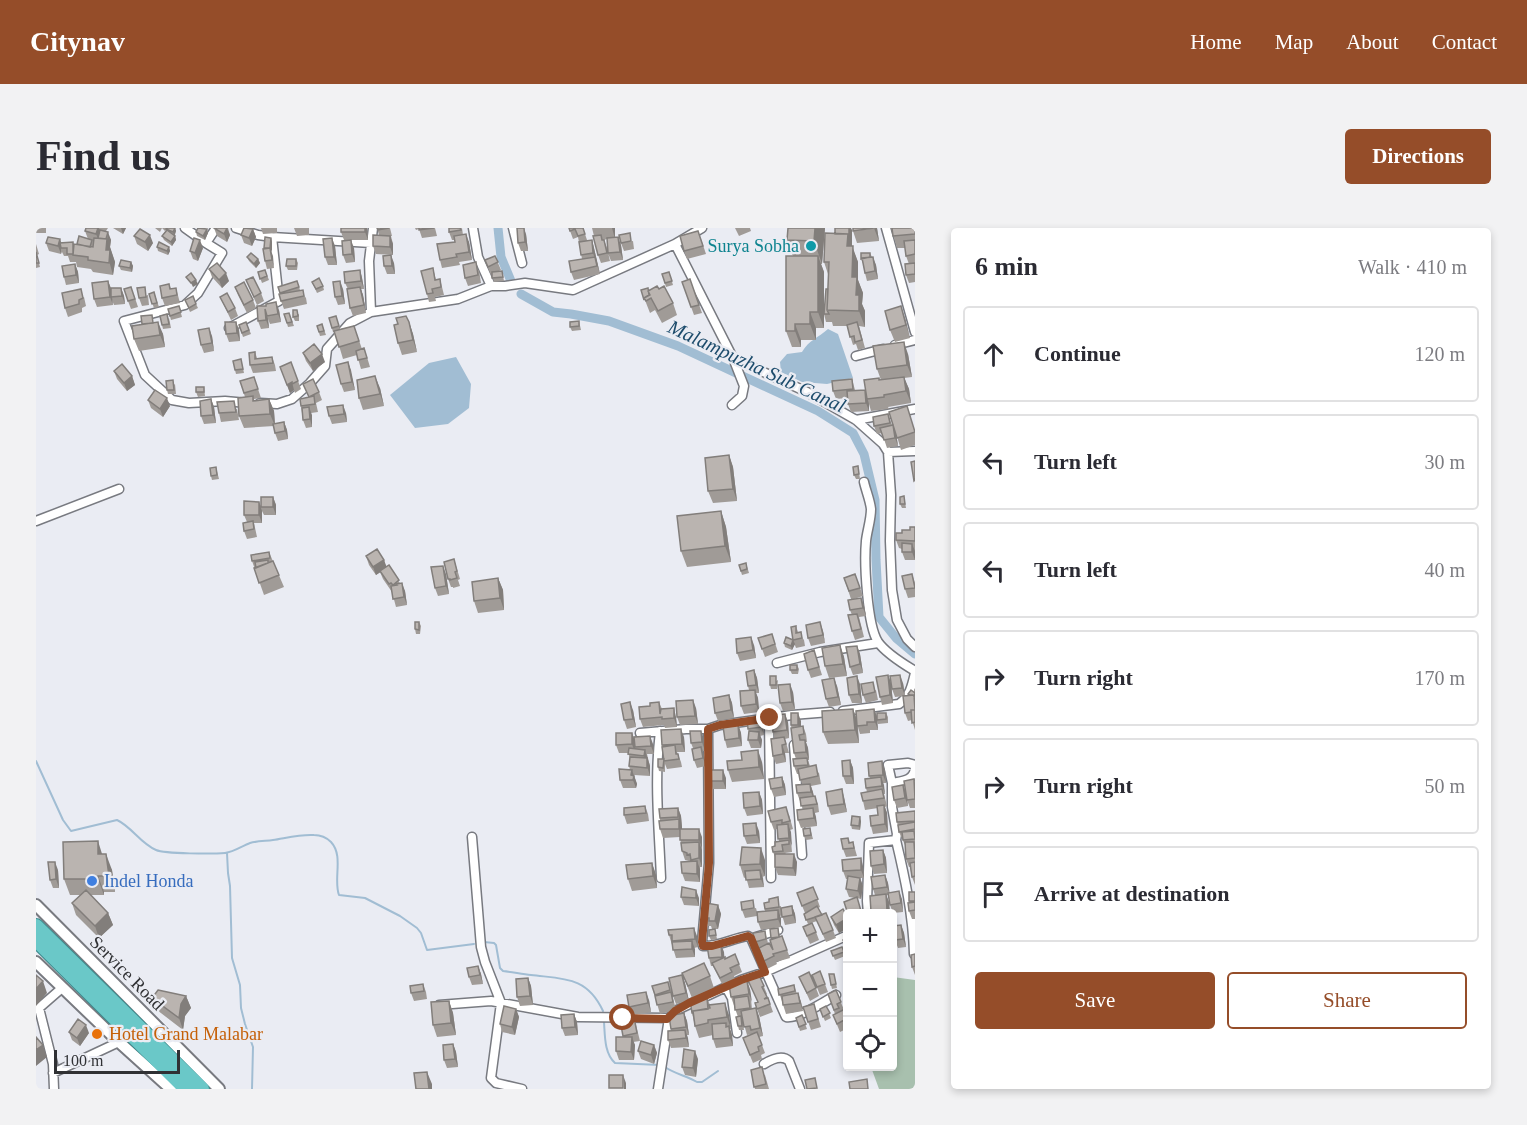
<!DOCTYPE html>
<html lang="en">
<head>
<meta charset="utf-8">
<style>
  body { margin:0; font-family:"Times New Roman",serif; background:#f2f2f3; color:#2b2b33 }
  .controls { position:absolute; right:18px; bottom:18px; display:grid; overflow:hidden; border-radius:6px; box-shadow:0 3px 9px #0003 }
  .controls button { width:54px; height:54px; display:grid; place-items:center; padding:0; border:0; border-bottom:2px solid #e1e1e2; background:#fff; color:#2b2b33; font:30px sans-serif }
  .scale { position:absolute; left:18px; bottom:15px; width:126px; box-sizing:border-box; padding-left:6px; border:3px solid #303134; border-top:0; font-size:16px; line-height:21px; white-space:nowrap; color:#303134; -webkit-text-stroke:4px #eaecf3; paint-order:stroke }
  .stop { position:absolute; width:18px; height:18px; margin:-14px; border:4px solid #954d29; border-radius:50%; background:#fff }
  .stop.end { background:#954d29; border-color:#fff; box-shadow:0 2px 6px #0008 }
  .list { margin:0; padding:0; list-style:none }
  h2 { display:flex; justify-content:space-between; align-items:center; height:78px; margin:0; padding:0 24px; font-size:26px }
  h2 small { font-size:20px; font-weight:400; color:#7c7c81 }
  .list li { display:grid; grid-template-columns:39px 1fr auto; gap:18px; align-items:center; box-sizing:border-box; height:96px; margin:0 12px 12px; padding:0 12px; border:2px solid #e1e1e2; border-radius:6px }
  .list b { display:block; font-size:22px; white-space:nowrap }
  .list em { font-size:20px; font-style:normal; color:#7c7c81 }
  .actions { display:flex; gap:12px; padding:18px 24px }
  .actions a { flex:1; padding:14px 0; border:2px solid #954d29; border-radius:6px; text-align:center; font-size:21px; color:#954d29 }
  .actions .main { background:#954d29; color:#fff }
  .icon { flex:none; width:33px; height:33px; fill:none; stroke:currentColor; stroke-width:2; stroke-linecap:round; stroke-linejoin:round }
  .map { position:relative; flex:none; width:879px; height:861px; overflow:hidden; border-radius:6px }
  header { display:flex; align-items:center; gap:36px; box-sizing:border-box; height:84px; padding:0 30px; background:#954d29; color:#fff }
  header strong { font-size:28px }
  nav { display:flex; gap:33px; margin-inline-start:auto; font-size:21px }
  .intro { display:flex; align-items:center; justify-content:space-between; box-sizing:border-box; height:144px; padding:0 36px }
  h1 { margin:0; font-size:42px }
  .button { padding:15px 27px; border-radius:6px; background:#954d29; color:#fff; font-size:21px; font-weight:700 }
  main { display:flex; gap:36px; padding:0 36px }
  aside { flex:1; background:#fff; border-radius:6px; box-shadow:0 3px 9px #0003 }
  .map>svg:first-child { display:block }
  .green { fill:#a8c0ae }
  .water { fill:#a1bdd3 }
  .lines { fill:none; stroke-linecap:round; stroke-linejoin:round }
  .stream { stroke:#a1bdd3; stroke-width:2 }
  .canal { stroke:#a1bdd3; stroke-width:9 }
  .minor-casing { stroke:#787a80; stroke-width:11 }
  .tertiary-casing { stroke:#787a80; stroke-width:14 }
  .trunk-casing { stroke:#3e8a8c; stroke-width:16 }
  .minor { stroke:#fff; stroke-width:8 }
  .tertiary { stroke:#fff; stroke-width:10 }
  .trunk { stroke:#6ac8c8; stroke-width:14 }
  .wall { fill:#a09b97 }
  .shaded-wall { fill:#827e7b }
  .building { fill:#bab4b0; stroke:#827e7b; stroke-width:1.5 }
  .route { stroke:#954d29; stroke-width:8 }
  .culture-dot { fill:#0f9aa8; stroke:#eaecf3; stroke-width:2 }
  .shop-dot { fill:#3f7fe0; stroke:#eaecf3; stroke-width:2 }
  .food-dot { fill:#e8710a; stroke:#eaecf3; stroke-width:2 }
  .labels { text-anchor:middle; stroke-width:4.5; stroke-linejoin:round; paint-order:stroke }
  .culture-label { font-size:18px; fill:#0d838f; stroke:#eaecf3; text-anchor:end }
  .shop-label { font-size:18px; fill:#366cbe; stroke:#eaecf3; text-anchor:start }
  .street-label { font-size:18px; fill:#303134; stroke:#eaecf3 }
  .food-label { font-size:18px; fill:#c56008; stroke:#eaecf3; text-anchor:start }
  .water-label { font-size:20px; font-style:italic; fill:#1d4c6c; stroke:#eaecf3 }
</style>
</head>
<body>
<header>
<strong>Citynav</strong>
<nav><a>Home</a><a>Map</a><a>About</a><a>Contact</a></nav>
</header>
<div class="intro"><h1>Find us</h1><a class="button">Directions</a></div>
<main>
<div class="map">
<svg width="879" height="861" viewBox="0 0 879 861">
  <rect width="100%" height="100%" fill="#eaecf3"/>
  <path class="green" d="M 857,749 L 879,752 L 879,861 L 843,861 L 835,839 L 856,838 Z"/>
  <path class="water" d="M 792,101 L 802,106 L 817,150 L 791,156 L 766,154 L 745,144 L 744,134 L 751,126 L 766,124 C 773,112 782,110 792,101 Z
    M 420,129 L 435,156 L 433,180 L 412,196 L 379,200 L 354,167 L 393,135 Z"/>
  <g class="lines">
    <path class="stream" d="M 0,533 L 27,592 L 35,603 L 81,592 C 96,599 104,615 120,622 C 129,626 178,626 189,625 C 198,624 206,618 214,615 C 221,613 230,613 237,612 C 250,610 265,606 278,607 C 284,607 291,610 295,614 C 308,628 297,651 303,667 L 329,670 L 364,688 L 381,700 L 385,705 L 391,722 L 438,716
      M 191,625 L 192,645 L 194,658 L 196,730 L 204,757 L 205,780 L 209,796 L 217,819 L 216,861
      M 448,714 L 458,715 L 460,717 L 464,740 L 467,743 C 476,744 486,746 495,747 C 527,751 551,748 567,783
      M 568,794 C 569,807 568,825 579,835 L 624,837
      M 629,839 C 639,846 651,848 661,854 L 666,854 L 682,843"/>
    <path class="canal" d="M 462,0 L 465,29 L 475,53
      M 485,66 L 517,84 L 535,86 L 573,93 L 642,118 L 782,183 L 817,205 L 828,226 L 839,272 L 840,332 L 843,389 L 860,410 L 879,426"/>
    <defs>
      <path id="minor" d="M 149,0 L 170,15 L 180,0
        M 200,0 L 222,7 L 236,9 L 335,15
        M 437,0 L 442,29 L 455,58
        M 477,0 L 486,35
        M 666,0 L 639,16 L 697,130 L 708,158 L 706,168 L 696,177
        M 850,0 L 879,104
        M 170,15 L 186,25 L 162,65 L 149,77 L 88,93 L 109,147 L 136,172 L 153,175 L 189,173 L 211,175
        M 335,84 L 422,71 L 455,58 L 469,58 L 489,55 L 537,62 L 639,16
        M 193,100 L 243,73 L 236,9
        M 859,117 L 879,112
        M 820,128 L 847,121
        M 697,130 L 771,164 L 820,192 L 847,216 L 852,224 L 855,267 L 854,313 L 856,362 L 861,392 L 871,411 L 879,419
        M 224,175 L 241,176 L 256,171 L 274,155 L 289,138 L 291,121 L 314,95 L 335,84 L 333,33 L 337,0
        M 820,192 L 879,181
        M 852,224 L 879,223
        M 828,254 C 830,263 834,272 835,281 C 835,292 831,303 830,313 C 828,335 831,397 842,414 C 849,424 869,437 879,443
        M 0,293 L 83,261
        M 741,435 L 784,424 L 842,415
        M 807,483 L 863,476 C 874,468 876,458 879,445
        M 733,490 L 735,650
        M 672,501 L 673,635 L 666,714 L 667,718 C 683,719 697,710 712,708 L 715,710 L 750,789 C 763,791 788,774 800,767
        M 624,503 C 618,552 623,601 625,650
        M 604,505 L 650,501 L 672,501 L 684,497 L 756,487 L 794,484
        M 758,517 L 766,627
        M 856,555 C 866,553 878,553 879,540
        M 436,609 L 445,719 L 449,734 L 465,775 L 455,850 L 460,855 L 486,861
        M 832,686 L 831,673 L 833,615 L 860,612
        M 720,709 L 742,702
        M 878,726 C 877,687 869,650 860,612 L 861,606 L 856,579 L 856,555 L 852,537 L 872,535 L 879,537
        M 690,759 L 696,770 L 701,805
        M 403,777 L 455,773 L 542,789 L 633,790
        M 728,836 C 736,831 746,826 753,833 L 764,861
        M 17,845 L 83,814
        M 18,861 L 17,836 L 3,780 L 26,760
        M 622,861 L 633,790 L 639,783 L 705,752 L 729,744 L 812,707"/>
      <path id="tertiary" d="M 0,677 L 183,861
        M 0,734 L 83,814 L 135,861"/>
      <path id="trunk" d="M 0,698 L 166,861
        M 0,712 L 150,861"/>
    </defs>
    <use href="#minor" class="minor-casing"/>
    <use href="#tertiary" class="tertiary-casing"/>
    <use href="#trunk" class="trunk-casing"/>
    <use href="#minor" class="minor"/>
    <use href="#tertiary" class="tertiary"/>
    <use href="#trunk" class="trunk"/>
  </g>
  <path class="wall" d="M 0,0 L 10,0 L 10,5 L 0,5 Z
    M 50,0 L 72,0 L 70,3 L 75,12 L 74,19 L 79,34 L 77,47 L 57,44 L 55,41 L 41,39 L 40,34 L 34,34 L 32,28 L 28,28 L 26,24 L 25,26 L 13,23 L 10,15 L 37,14 L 38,17 L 52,11 L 49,3 Z
    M 77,0 L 90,0 L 87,6 Z
    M 119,0 L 139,0 L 140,3 L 139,7 L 140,12 L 136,18 L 128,12 L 126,8 L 130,2 L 131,0 L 129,3 L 126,0 L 124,4 Z
    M 178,0 L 192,0 L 194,7 L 191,14 L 181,8 Z
    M 225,0 L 241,0 L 241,5 L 227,6 Z
    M 258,0 L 273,0 L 273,7 L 261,8 Z
    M 305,0 L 331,0 L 332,12 L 308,12 L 305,4 Z
    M 341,0 L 354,0 L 356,8 L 355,8 L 357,16 L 357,27 L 340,26 L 337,18 L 343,7 Z
    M 379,0 L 399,0 L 401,8 L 386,10 L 383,1 L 380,2 Z
    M 426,0 L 427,7 L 433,14 L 436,32 L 423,34 L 424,37 L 406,40 L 404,32 L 419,14 L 419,12 L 416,12 L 413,4 Z
    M 533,0 L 547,0 L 551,12 L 556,12 L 558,20 L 564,46 L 538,52 L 535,44 L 546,31 L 542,9 L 537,11 Z
    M 556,0 L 579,0 L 579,9 L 585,17 L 587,32 L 575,33 L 572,25 L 571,11 L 568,12 L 571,20 L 574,33 L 565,35 L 562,27 L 558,8 Z
    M 699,0 L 714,0 L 715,3 L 703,8 Z
    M 789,0 L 786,36 L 785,36 L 788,44 L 788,84 L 792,61 L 792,46 L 788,34 L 799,6 L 816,2 L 816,17 L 815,17 L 822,34 L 822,52 L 827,65 L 826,76 L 829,83 L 829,99 L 823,98 L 829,120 L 822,122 L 820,116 L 817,117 L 811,98 L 797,98 L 796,94 L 790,94 L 788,86 L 788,100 L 780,100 L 780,112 L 765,112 L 765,119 L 756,119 L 750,103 L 757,28 L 751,12 Z
    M 841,0 L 843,13 L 821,15 L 817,3 Z
    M 855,0 L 879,0 L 879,35 L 873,36 L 870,28 L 869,20 L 861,20 Z
    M 171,1 L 172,5 L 169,12 L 161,8 L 160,4 Z
    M 217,1 L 220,9 L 216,18 L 208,15 L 205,7 Z
    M 490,6 L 492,23 L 485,23 L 482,15 Z
    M 98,8 L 117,15 L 112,23 L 101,16 Z
    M 235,10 L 236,14 L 235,24 L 238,40 L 231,41 L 229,33 L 228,20 Z
    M 665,11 L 670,26 L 651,31 L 648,23 Z
    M 597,13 L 598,21 L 588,23 L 585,15 Z
    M 0,16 L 3,26 L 1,27 L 4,39 L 0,40 Z
    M 299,18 L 301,37 L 292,37 L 289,29 Z
    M 121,19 L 133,19 L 134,23 L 132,27 L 122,23 Z
    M 167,20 L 162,33 L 157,31 L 154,23 Z
    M 318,20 L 319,34 L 310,35 L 307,27 Z
    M 834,25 L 840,37 L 842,51 L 831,53 L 829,45 L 827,35 L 825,31 Z
    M 459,28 L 465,42 L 463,43 L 466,43 L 468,53 L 458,54 L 456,46 L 455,47 L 452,40 L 449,32 Z
    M 211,29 L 222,31 L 224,35 L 220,40 L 213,33 Z
    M 260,31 L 262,35 L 261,42 L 252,42 L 250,38 Z
    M 95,34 L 97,38 L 96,44 L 85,42 L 83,38 Z
    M 358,35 L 359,46 L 351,46 L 348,38 Z
    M 879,35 L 879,54 L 873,55 L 870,47 Z
    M 39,36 L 42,44 L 43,55 L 30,57 L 28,49 Z
    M 397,40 L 400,52 L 404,51 L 408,67 L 399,69 L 400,73 L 393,74 L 391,66 Z
    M 173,41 L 193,53 L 186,60 L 176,49 Z
    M 229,42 L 233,52 L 226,55 L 222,44 Z
    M 324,42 L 326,50 L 328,61 L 325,61 L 327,67 L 330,85 L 317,88 L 314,80 L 312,61 L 309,55 Z
    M 443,42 L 445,55 L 432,58 L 429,50 Z
    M 633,44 L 637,57 L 630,59 L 626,46 Z
    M 654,51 L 666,85 L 658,87 L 646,54 Z
    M 210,52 L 225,65 L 228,73 L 221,77 Z
    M 72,53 L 75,60 L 85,60 L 88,68 L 89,76 L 78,77 L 76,72 L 77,77 L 61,79 L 58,71 Z
    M 261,53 L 264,62 L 270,70 L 271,76 L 248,81 L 245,73 L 244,66 L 242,59 Z
    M 276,54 L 287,58 L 288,62 L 281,65 Z
    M 133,56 L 135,61 L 140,60 L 144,75 L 129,78 L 126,70 Z
    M 199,59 L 217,72 L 220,80 L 211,85 L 202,67 Z
    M 307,61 L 309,76 L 302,77 L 299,69 Z
    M 623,61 L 637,75 L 641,87 L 626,95 L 619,82 L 614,85 L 605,62 Z
    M 118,64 L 123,79 L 118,80 L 113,66 Z
    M 98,67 L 102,79 L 95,81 L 92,73 Z
    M 112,67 L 113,77 L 106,78 L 103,70 Z
    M 48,69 L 50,78 L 46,80 L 46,84 L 32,89 L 29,80 Z
    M 184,69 L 199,80 L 202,88 L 195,92 Z
    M 149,72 L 160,76 L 162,80 L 154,84 Z
    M 143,78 L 146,89 L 135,92 L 132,81 Z
    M 243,82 L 245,94 L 234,96 L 232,91 L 233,100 L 225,101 L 222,93 Z
    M 253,85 L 258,98 L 252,99 L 248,86 Z
    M 263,86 L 263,93 L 259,93 L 257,89 Z
    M 300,88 L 304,101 L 318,98 L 326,121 L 331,129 L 334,139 L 325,141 L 321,127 L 307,131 L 299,104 L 297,104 L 293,90 Z
    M 133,90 L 135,100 L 127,101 L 126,97 Z
    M 869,90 L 874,110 L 859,114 L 854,102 Z
    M 543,93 L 545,102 L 536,103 L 534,99 Z
    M 119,94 L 127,106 L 129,119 L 103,123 L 98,111 Z
    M 200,94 L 203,102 L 204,113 L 193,114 L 190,106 Z
    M 210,94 L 215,106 L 207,109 L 203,97 Z
    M 373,94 L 377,106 L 381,124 L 366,127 L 362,115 Z
    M 286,96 L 290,107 L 284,108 L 281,98 Z
    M 176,108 L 178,123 L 168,125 L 165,117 Z
    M 219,124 L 221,130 L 236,129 L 239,137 L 240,143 L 217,145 L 214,137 Z
    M 267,125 L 289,134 L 277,143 L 270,133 Z
    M 872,126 L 876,149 L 868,150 L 873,161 L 875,175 L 852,179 L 853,181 L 835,183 L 833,176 L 833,183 L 815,184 L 812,176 L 811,170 L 800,171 L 797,163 L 816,151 L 819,162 L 829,162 L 843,150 L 844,152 L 845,152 L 841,141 Z
    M 205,131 L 208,145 L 200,146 L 199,142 Z
    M 255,134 L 265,161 L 259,165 L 258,162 L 254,165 L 244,139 Z
    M 312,134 L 319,162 L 308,164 L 305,156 Z
    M 78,143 L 96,148 L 99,157 L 91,163 L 81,151 Z
    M 218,149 L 225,170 L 218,171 L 218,172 L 233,171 L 238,183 L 239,196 L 248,194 L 251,202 L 252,211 L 242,213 L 239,205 L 238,198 L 208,200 L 203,188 L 209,169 L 204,153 Z
    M 139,156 L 140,166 L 132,166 L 131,162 Z
    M 267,156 L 283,164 L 286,172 L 280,175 L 282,184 L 275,185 L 276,199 L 270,200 L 267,192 L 265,178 L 273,169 Z
    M 168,159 L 169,168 L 162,169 L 160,164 Z
    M 344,160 L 348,178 L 327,182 L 323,170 Z
    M 175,171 L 178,179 L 180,195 L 168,196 L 165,188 Z
    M 112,172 L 134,178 L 127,189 L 115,180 Z
    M 201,181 L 203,192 L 185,194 L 183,185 Z
    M 310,185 L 311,194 L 296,196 L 293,188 Z
    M 852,186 L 856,197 L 879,202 L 879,217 L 865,222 L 860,205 L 862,218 L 851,220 L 846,205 L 841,206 L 838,198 Z
    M 693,227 L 697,239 L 701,273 L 677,275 L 672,263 Z
    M 822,238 L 824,251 L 820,251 L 818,247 Z
    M 180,239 L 183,251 L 176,252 L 175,248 Z
    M 868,268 L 870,280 L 866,280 L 864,276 Z
    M 237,269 L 240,277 L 240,287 L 228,287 L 226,283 L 226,295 L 218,295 L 221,309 L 211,311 L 208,303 L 211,294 L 208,287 L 223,274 L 225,278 Z
    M 685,283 L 690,299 L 695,334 L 651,339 L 645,323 Z
    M 879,299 L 879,332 L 869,332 L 866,324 L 866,321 L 863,320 L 860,312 L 866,305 L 874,302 Z
    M 233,324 L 248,359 L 228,367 L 216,333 Z
    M 330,328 L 348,332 L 350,339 L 364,355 L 369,363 L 371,377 L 360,379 L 356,364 L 347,351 L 344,344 L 340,347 L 333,337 Z
    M 418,331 L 424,351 L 422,352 L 424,358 L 417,360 L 417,359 L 415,359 L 412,351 Z
    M 710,335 L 713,345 L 706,347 L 703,337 Z
    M 410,346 L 413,366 L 402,368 L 399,360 Z
    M 819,346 L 827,368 L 818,371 L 825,370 L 828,378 L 830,388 L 823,389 L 828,409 L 819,412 L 816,403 L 816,387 L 814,382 L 815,371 L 808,350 Z
    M 876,346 L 879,355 L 879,369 L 872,370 L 869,361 Z
    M 462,350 L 467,362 L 468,382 L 442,385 L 438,373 Z
    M 383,394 L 385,398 L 384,406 L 380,406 L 379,401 Z
    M 760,398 L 762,404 L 768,412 L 769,418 L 760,420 L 757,412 Z
    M 787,403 L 789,415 L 775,418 L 772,410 Z
    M 736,406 L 742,424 L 729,429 L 722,410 Z
    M 757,412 L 759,416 L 756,422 L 749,419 L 748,415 Z
    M 718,417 L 720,430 L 704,433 L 701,425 Z
    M 804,417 L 808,429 L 811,448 L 793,450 L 789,438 Z
    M 821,418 L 824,426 L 827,445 L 817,447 L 814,439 Z
    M 778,422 L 786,447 L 775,450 L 772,442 Z
    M 761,437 L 763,441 L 762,446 L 756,446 L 754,442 Z
    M 718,442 L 721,450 L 723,465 L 720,465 L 722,470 L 723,484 L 708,486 L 705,478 L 713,462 L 712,458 Z
    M 852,447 L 855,455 L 857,475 L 846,477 L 844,469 Z
    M 742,452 L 741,461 L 735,461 L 734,457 Z
    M 867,455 L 869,468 L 859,469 L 856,461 Z
    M 824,456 L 826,475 L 816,475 L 813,467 Z
    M 801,458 L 805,477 L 793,479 L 790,471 Z
    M 879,460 L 879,502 L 876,492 L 872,493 L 869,485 L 873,468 L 872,466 L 878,464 L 878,462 Z
    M 840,462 L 842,472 L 830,475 L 827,467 Z
    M 757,464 L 759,482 L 747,483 L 744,475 Z
    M 693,467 L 696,475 L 698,490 L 682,493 L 679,485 Z
    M 623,474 L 626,481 L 640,489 L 641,499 L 629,500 L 628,497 L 607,499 L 604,491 L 614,478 Z
    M 660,480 L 662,496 L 644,497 L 641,489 Z
    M 817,481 L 821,491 L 838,481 L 841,488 L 850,485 L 852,489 L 852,495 L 842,496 L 841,493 L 842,502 L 834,502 L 834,505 L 824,506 L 822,499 L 823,515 L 792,516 L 787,504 Z
    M 597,482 L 600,499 L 591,501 L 588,492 Z
    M 765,493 L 765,498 L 767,498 L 770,506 L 771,514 L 770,514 L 772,520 L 773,532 L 772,532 L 774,538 L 783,545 L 785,556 L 775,558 L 778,568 L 782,576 L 783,584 L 779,585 L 781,598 L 765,600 L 762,592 L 767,582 L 765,573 L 764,573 L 761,565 L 766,556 L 763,546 L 761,546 L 758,538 L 760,531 L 758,525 L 755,497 Z
    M 752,494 L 753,510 L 749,511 L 753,525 L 749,525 L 750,534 L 740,536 L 737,528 L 739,511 L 737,504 Z
    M 702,496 L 705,505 L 706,518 L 691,520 L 689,512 Z
    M 727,497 L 728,507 L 724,508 L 726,512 L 725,520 L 715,520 L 712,512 L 713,503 L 712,501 Z
    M 596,505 L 598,511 L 617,516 L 618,526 L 611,526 L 614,538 L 614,548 L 598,547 L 601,556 L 600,560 L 587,560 L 584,552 L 594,542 L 593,538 L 594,530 L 592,525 L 583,525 L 580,517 Z
    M 648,509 L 649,524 L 641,524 L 645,534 L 646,539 L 631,541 L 629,536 L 629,544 L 623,543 L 622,539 L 628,531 L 626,517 Z
    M 668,511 L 669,523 L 666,523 L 670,538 L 661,540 L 658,532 L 657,520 L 655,515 Z
    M 814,532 L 817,540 L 818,556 L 810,556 L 807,548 Z
    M 726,534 L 728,551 L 696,554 L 692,542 Z
    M 849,542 L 850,555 L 847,555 L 849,566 L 848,566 L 851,578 L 849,579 L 851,585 L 852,604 L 837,606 L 835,598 L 842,587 L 842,580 L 829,582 L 827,573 L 831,564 L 830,560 L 834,550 L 833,548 Z
    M 746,549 L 749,557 L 750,567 L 738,569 L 735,561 Z
    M 690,550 L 690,561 L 677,561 L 674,553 Z
    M 879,552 L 879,580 L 874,580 L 871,572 Z
    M 867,557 L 870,565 L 872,578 L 861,580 L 858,572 Z
    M 723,564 L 726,572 L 727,586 L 711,588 L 708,580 Z
    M 808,569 L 811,584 L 795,587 L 792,578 Z
    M 609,578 L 612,586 L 613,593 L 591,596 L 588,587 Z
    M 642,580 L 645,588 L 646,601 L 666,609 L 666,639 L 664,639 L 664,654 L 649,653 L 646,645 L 654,634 L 653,633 L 649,632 L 646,623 L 644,609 L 627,610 L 624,601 L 624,590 Z
    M 879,583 L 879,657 L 876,649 L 874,639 L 873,639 L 870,631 L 869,617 L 863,604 L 861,594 Z
    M 753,587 L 757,601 L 754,602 L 756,624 L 749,625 L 761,634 L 760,648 L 742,647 L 739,639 L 739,629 L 737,624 L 739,618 L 743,613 L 741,601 L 738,602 L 735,594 Z
    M 825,593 L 824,602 L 816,601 L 815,597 Z
    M 774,600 L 777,611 L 770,612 L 768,608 Z
    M 723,603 L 724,615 L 711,616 L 708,608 Z
    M 812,610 L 814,615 L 817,614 L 821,628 L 810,629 L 807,621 Z
    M 847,622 L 850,630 L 851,645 L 838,646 L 835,638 Z
    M 66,626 L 76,642 L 79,664 L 68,664 L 68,667 L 55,667 L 72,685 L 77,697 L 63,710 L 40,687 L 36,675 L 44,667 L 34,667 L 28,651 Z
    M 729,632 L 729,648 L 726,649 L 728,659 L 713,660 L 710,649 L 708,650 L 704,637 Z
    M 616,635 L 620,647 L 621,660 L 596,663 L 592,651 Z
    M 827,638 L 828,650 L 824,650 L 827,658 L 825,671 L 821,670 L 826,686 L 812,686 L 819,670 L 813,669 L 810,661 L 812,651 L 810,651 L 807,643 Z
    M 22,642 L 23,660 L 17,660 L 14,652 Z
    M 849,647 L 852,655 L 853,665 L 866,671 L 867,684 L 857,685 L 854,677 L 853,667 L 850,667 L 853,674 L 854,686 L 836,686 L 839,667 L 837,661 Z
    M 777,659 L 784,679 L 782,680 L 785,687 L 797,702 L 800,710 L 790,714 L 781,693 L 772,696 L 768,686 L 769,685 L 761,665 Z
    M 879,664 L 879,691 L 876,691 L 873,683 L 873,673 Z
    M 645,669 L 663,670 L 663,678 L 648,677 Z
    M 682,677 L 685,686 L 682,701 L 679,701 L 681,711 L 675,712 L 673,708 L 676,701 L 675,698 L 672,698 L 669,690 Z
    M 745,678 L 745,680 L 756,678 L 759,686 L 760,695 L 749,697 L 746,687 L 744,688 L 745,699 L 725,702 L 722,694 L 721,688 L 709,690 L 706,682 L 720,680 L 721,684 L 729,683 L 729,681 Z
    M 812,688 L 812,700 L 803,705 L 798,697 L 795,689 Z
    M 865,697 L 868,705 L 870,719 L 862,720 L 859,712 Z
    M 767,699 L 780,704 L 783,712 L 774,716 Z
    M 742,700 L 744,709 L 746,708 L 754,730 L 740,734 L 741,736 L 731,741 L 723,722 L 722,722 L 719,714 L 729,703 L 732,715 L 737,722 L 734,701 Z
    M 633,707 L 661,708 L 662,719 L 658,720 L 659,729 L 640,730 Z
    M 806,719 L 809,728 L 799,732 L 795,723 Z
    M 688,724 L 688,729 L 689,731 L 699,726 L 706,744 L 698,748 L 699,752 L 687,758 L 677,738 L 675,738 L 673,730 Z
    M 879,726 L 879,747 L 876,739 Z
    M 442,738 L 445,746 L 447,756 L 436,757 L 433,749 Z
    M 784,743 L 792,764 L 784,767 L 776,747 Z
    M 646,745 L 674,748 L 678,760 L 656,770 Z
    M 722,745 L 731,766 L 730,767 L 732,770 L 737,784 L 724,789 L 719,775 L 722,774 L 710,748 Z
    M 798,746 L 801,760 L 796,761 L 795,757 Z
    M 646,747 L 649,755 L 653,773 L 640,776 L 637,768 Z
    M 763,749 L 780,760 L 783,768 L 774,773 Z
    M 492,750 L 495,758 L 497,777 L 484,778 L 481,769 Z
    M 387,756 L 390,764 L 391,771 L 378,773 L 375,765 Z
    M 758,757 L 761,766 L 762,765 L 765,774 L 767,783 L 750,786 L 742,761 Z
    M 616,758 L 635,762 L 640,782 L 624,786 Z
    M 714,761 L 716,781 L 723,788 L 727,808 L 723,809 L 729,825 L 725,827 L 726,831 L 717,835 L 707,810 L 716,806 L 711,807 L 706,789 L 708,802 L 703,802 L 702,798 L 702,789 L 695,769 Z
    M 800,762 L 808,782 L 812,785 L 812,800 L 804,804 L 797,787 L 799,786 L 792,766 Z
    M 150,768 L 155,780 L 149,788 L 147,802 L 121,782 L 116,770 Z
    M 671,770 L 674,777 L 693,787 L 695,801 L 694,801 L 696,807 L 697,818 L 680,820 L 677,811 L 677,804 L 677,807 L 663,810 L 659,798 L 656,785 Z
    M 613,772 L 615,784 L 596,787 L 593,779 Z
    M 413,773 L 417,785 L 420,807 L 401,809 L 397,797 Z
    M 778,776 L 785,799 L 775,802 L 767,779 Z
    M 790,778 L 795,790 L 789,793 L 784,781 Z
    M 480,781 L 483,789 L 479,807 L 466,804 L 464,796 Z
    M 648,785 L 651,793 L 653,807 L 651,807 L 653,819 L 635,820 L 632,812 L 636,803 L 633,788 Z
    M 538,786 L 541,794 L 542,807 L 529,808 L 526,800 Z
    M 766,787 L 771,801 L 764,803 L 760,790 Z
    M 598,789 L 604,813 L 597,814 L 599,817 L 598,832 L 583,832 L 580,823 L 588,809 L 584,792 Z
    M 33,804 L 53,805 L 44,818 L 36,812 Z
    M 417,816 L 420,824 L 422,839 L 411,840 L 408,832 Z
    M 618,817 L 621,825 L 618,836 L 605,831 L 602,823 Z
    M 662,831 L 660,849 L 649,847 L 646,839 Z
    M 715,842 L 729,847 L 733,861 L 719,861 Z"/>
  <path class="shaded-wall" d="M 62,0 L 63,0 L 65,6 L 62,11 L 60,6 Z
    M 85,0 L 90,0 L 87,6 Z
    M 139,0 L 140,3 L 138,8 L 137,4 Z
    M 191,0 L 194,7 L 191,14 L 188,6 Z
    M 329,0 L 331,0 L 332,12 L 329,4 Z
    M 488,0 L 490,6 L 492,23 L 489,14 Z
    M 576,0 L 579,0 L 579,11 Z
    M 779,0 L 789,0 L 786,36 L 778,13 Z
    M 813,0 L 815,0 L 816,2 L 816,17 L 813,9 Z
    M 838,0 L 841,0 L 843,13 Z
    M 171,1 L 172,5 L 169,12 L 167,8 Z
    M 217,1 L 220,9 L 216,18 L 213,10 Z
    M 72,4 L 75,12 L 74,19 L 79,34 L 77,47 L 70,22 Z
    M 430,6 L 433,14 L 436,32 L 433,24 Z
    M 812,6 L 822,34 L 822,52 L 827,65 L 826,76 L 829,83 L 829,99 L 823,83 L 816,49 L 811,18 Z
    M 114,7 L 117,15 L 112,23 L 109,14 Z
    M 139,8 L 140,12 L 136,18 L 135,14 Z
    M 354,8 L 357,16 L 357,27 L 354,19 Z
    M 582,9 L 585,17 L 587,32 L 584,24 Z
    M 235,10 L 236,14 L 236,24 L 234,20 Z
    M 296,10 L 299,18 L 301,37 L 298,29 Z
    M 24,11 L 27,19 L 25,20 L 25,26 L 22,18 Z
    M 164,12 L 167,20 L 162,33 L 159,25 Z
    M 315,12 L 318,20 L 319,34 L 316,26 Z
    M 556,12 L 558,20 L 564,46 L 557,25 Z
    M 133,19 L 134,23 L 132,27 L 131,23 Z
    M 234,20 L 237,28 L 238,40 L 236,32 Z
    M 355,27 L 358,35 L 359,46 L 356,38 Z
    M 782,28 L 788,44 L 788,100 L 782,84 Z
    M 837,29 L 840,37 L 842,51 L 839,43 Z
    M 222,31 L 224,35 L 220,40 L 218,36 Z
    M 95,34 L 97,38 L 96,44 L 94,40 Z
    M 39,36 L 42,44 L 43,55 L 40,47 Z
    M 324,42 L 326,50 L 328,61 L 325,53 Z
    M 190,45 L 193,53 L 186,60 L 183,52 Z
    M 160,52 L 162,56 L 157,59 L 155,55 Z
    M 72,53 L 75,61 L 77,77 L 74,69 Z
    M 304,53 L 307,61 L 309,76 L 306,68 Z
    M 324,59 L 327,67 L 330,85 L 328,77 Z
    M 85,60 L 88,68 L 89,76 L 86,68 Z
    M 240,74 L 243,82 L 245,94 L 242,86 Z
    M 865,78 L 869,90 L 874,110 L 870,97 Z
    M 229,81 L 232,91 L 233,100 L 230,92 Z
    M 774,84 L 780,100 L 780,112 L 774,96 Z
    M 122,94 L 127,106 L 129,119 L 124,107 Z
    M 200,94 L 203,102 L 204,113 L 201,105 Z
    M 373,94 L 377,106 L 381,124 L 377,112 Z
    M 759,96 L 765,112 L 765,119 L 759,103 Z
    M 173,100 L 176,108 L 178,123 L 176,115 Z
    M 868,114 L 872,126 L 876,149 L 871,137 Z
    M 286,126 L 289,134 L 277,143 L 274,135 Z
    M 312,134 L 315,142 L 319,162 L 316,154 Z
    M 96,148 L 99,157 L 91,163 L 88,155 Z
    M 339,148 L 344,160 L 348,178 L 344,166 Z
    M 868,149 L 873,161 L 875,175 L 870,163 Z
    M 256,154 L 258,162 L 254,165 L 251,157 Z
    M 829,162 L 833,176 L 833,183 L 830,175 Z
    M 131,170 L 134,178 L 127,189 L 124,181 Z
    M 175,171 L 178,179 L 180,195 L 177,187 Z
    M 233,171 L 238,183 L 239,198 L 234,186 Z
    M 307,177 L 310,185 L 311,194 L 308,186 Z
    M 273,179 L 276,187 L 276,199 L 274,191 Z
    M 248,194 L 251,202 L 252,211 L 249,203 Z
    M 857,197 L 860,205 L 862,218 L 859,210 Z
    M 693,227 L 697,239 L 701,273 L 697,261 Z
    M 237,269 L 240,277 L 240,287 L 237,279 Z
    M 223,274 L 226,283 L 226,295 L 223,287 Z
    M 685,283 L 690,299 L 695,334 L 689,318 Z
    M 876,316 L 879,323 L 879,332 L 876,324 Z
    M 348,332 L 351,340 L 340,347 L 337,339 Z
    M 407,338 L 410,346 L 413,366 L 410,358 Z
    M 462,350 L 467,362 L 468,382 L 464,370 Z
    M 366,355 L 369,363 L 371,377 L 368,369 Z
    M 825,370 L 828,378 L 830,388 L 827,380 Z
    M 784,394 L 787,403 L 789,415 L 787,407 Z
    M 715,409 L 718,417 L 720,430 L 717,422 Z
    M 757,412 L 759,416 L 756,422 L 755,418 Z
    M 804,417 L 808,429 L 811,448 L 807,436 Z
    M 821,418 L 824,426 L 827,445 L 824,436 Z
    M 718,442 L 721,450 L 723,465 L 720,457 Z
    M 852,447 L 855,455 L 857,475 L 854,467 Z
    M 864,447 L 867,455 L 869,468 L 866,460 Z
    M 821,448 L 824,456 L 826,475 L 823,466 Z
    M 798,450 L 801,458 L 805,477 L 802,469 Z
    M 754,456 L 757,464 L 759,482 L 756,474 Z
    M 719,462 L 722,470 L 723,484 L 720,476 Z
    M 693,467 L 696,475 L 698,490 L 695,482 Z
    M 657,472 L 660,480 L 662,496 L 659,488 Z
    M 594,474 L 597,482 L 600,499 L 597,491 Z
    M 638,480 L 640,489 L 641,499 L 638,490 Z
    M 817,481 L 821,493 L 823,515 L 819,502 Z
    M 838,481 L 841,489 L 842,502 L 839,494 Z
    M 762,485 L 765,493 L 765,505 L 762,497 Z
    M 749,486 L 752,494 L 753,510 L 751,502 Z
    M 724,489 L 727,497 L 728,507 L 725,499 Z
    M 702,496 L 705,505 L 706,518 L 703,510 Z
    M 645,501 L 648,509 L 649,524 L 646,516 Z
    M 665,503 L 668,511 L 669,523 L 666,514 Z
    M 723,504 L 726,512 L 725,520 L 722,512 Z
    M 596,505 L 599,513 L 599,525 L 596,516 Z
    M 614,508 L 617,516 L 618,526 L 615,518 Z
    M 769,512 L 772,520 L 773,532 L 770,524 Z
    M 746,517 L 749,525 L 750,534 L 747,526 Z
    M 665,519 L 668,527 L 670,538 L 667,530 Z
    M 609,522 L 614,538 L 614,548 L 608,528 Z
    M 722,522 L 726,534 L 728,551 L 723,539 Z
    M 814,532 L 817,540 L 818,556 L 815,548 Z
    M 846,533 L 849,542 L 850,555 L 847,547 Z
    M 596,542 L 601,556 L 600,560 L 595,547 Z
    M 687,542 L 690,550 L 690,561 L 687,553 Z
    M 746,549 L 749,557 L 750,567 L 747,559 Z
    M 845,549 L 848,557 L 849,566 L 846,558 Z
    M 774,556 L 777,564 L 778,572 L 775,564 Z
    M 867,557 L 870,565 L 872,578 L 869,570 Z
    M 806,561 L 808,569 L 811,584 L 808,576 Z
    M 723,564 L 726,572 L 727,586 L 724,578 Z
    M 848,577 L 851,585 L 852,604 L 849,596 Z
    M 642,580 L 645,588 L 646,599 L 646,609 L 643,601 L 643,592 Z
    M 777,580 L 780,589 L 781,598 L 778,590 Z
    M 824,589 L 825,593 L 824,602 L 823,598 Z
    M 720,595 L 723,603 L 724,615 L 721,607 Z
    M 752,596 L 755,604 L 756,618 L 753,610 Z
    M 663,601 L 666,609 L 666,620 L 663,612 Z
    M 62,613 L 67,629 L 62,626 Z
    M 663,614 L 666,622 L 666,639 L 663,630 Z
    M 725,620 L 729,632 L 729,648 L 724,636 Z
    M 847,622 L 850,630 L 851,645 L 848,636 Z
    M 70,626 L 76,642 L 79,664 L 73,648 Z
    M 758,626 L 761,634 L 760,648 L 757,640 Z
    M 825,630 L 827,638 L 828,650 L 825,642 Z
    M 661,633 L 664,641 L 664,654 L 661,646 Z
    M 19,634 L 22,642 L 23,660 L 20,651 Z
    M 616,635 L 620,647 L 621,660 L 617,648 Z
    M 724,642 L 727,650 L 728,659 L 725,651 Z
    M 849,647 L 852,655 L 854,667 L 851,659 Z
    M 62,648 L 68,664 L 68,667 L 62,651 Z
    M 824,650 L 827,658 L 825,671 L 822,663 Z
    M 660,662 L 663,670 L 663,678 L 660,670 Z
    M 863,663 L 866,671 L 867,684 L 865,675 Z
    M 850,666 L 853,674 L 854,686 L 852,686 L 851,682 Z
    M 682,677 L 685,686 L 682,701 L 679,693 Z
    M 756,678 L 759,686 L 760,695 L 757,687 Z
    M 742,682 L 745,690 L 745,699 L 742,691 Z
    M 72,685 L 77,697 L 63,710 L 59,698 Z
    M 812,690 L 812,700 L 803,705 L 800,697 Z
    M 865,697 L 868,705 L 870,719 L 867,711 Z
    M 658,700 L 661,708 L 662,719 L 659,711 Z
    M 656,713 L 659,721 L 659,729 L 656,721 Z
    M 685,716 L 688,724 L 689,737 L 686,729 Z
    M 442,738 L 445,746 L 447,756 L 444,747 Z
    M 646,747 L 649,755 L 653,773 L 650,765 Z
    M 492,750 L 495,758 L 497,777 L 494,768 Z
    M 7,753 L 11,765 L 0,778 L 0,761 Z
    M 711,753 L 714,761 L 716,774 L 713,766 Z
    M 610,764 L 613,772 L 615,784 L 612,775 Z
    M 762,765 L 765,774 L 767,783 L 764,775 Z
    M 150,768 L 155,780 L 149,788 L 147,802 L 143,790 L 145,776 Z
    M 413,773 L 417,785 L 420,807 L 415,795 Z
    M 689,775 L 693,787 L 695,801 L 691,789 Z
    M 720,780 L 723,788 L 727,808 L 724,800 Z
    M 480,781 L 483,789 L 479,807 L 476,799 Z
    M 648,785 L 651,793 L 653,807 L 650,799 Z
    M 538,786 L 541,794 L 542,807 L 539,799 Z
    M 50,797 L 53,805 L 44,818 L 41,810 Z
    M 693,798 L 696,807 L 697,818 L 694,810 Z
    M 649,802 L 652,810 L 653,819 L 650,810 Z
    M 596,809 L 599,817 L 598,832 L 595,824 Z
    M 417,816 L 420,824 L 422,839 L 419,831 Z
    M 7,817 L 11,829 L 0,838 L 0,822 Z
    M 618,817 L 621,825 L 618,836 L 615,827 Z
    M 659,823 L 662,831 L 660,849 L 657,840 Z
    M 391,844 L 396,856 L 396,861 L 393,861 Z
    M 587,847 L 590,855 L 590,861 L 588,861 Z"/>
  <path class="building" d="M 50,0 L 62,0 L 60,6 L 49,3 Z
    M 131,0 L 139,0 L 137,4 L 130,1 Z
    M 162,0 L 171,1 L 167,8 L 160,4 Z
    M 178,0 L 191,0 L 188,6 Z
    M 208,0 L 217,1 L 213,10 L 205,7 Z
    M 305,0 L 329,0 L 329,4 L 305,4 Z
    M 341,0 L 353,0 L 342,2 Z
    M 383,0 L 398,0 L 383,2 Z
    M 413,0 L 424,0 L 425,2 L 413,4 Z
    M 481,0 L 488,0 L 489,14 L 482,15 Z
    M 533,0 L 547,0 L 549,6 L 542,8 L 539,1 L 534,3 Z
    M 752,0 L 779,0 L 778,13 L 751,12 Z
    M 799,0 L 813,0 L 813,9 L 812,6 L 799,6 Z
    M 817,0 L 838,0 L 817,3 Z
    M 856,0 L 879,0 L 879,6 L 857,8 Z
    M 104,1 L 114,7 L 109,14 L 98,8 Z
    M 64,2 L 72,4 L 70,11 L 62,10 Z
    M 131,2 L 139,8 L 135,14 L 126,8 Z
    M 662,3 L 667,18 L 648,23 L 644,8 Z
    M 594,5 L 595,13 L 585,15 L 583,7 Z
    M 789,5 L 812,6 L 811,18 L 817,18 L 816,49 L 821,49 L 820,67 L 823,67 L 823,83 L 791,82 L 793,34 L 788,34 Z
    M 430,6 L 433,24 L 420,26 L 421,29 L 404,32 L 401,16 L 419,14 L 418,8 Z
    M 337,7 L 354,8 L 354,19 L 337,18 Z
    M 565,7 L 566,12 L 568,12 L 571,25 L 562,27 L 557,8 Z
    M 43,8 L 56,12 L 54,19 L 41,16 Z
    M 12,9 L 24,11 L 22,18 L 10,15 Z
    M 229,9 L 235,10 L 234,20 L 228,20 Z
    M 582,9 L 584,24 L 572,25 L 571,10 Z
    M 58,10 L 71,11 L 70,22 L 74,22 L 73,35 L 52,32 L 52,29 L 37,27 L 38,16 L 57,19 Z
    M 158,10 L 164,12 L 159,25 L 154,23 Z
    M 296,10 L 298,29 L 289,29 L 287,11 Z
    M 315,12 L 316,26 L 307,27 L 306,13 Z
    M 556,12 L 557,25 L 545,27 L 543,14 Z
    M 879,12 L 879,26 L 870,28 L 868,13 Z
    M 37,14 L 37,26 L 31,26 L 31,20 L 25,20 L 24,15 Z
    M 123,14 L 133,19 L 131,23 L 121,19 Z
    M 234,20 L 236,32 L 229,33 L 227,21 Z
    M 0,24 L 3,35 L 0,35 Z
    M 215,25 L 222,31 L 218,36 L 211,29 Z
    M 825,25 L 834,25 L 834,29 L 825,31 Z
    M 355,27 L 356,38 L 348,38 L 347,28 Z
    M 459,28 L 462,34 L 452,39 L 449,32 Z
    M 750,28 L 782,28 L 782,84 L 774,84 L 774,96 L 759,96 L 759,103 L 750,103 Z
    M 559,29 L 561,38 L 535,44 L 533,33 Z
    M 837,29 L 839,43 L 829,45 L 826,30 Z
    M 251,31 L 260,31 L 260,38 L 250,38 Z
    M 85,32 L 95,34 L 94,40 L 83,38 Z
    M 440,34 L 442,47 L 429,50 L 427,37 Z
    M 181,35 L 190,45 L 183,52 L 173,41 Z
    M 879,35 L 879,46 L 870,47 L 869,36 Z
    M 39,36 L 40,47 L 28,49 L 26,38 Z
    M 397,40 L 399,52 L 404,51 L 405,59 L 396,61 L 397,65 L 391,66 L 385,43 Z
    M 229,42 L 231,48 L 224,51 L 222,44 Z
    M 324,42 L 325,53 L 309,55 L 308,44 Z
    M 466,43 L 467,49 L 456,50 L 456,44 Z
    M 633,44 L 636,53 L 629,55 L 626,46 Z
    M 155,45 L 160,52 L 155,55 L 150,49 Z
    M 217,49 L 225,65 L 218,69 L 210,52 Z
    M 283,50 L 287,58 L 280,61 L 276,54 Z
    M 654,51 L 663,77 L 655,79 L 646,54 Z
    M 72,53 L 74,69 L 58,71 L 56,55 Z
    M 261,53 L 263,59 L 244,65 L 242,59 Z
    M 304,53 L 306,68 L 299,69 L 297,54 Z
    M 208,54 L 217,72 L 208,77 L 199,59 Z
    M 133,56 L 134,61 L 140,60 L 141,67 L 126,70 L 124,58 Z
    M 621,58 L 623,61 L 628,58 L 637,75 L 622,83 L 615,70 L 610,73 L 608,70 L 614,67 L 612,63 Z
    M 95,59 L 99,71 L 92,73 L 88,61 Z
    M 109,59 L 110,69 L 103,70 L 101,60 Z
    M 324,59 L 328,77 L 314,80 L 311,61 Z
    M 75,60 L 85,60 L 86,68 L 75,69 Z
    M 612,60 L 613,67 L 608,70 L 608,72 L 605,62 Z
    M 45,61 L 47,70 L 43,72 L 43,76 L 29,80 L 26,65 Z
    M 790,61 L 792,61 L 791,82 L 793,86 L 788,86 Z
    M 267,62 L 268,68 L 245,73 L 243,66 Z
    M 118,64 L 121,75 L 116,76 L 113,66 Z
    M 191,65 L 199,80 L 192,84 L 184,69 Z
    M 157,68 L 160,76 L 153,80 L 149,72 Z
    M 240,74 L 242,86 L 231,88 L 229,81 L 230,92 L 222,93 L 221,78 L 230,78 L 230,76 Z
    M 143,78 L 145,84 L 134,88 L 132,81 Z
    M 865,78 L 870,97 L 854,102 L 849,83 Z
    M 257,82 L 261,82 L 262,88 L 257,89 Z
    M 253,85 L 256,94 L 251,95 L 248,86 Z
    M 131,86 L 133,96 L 126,97 L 124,88 Z
    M 116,87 L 117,95 L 106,96 L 105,88 Z
    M 300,88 L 303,98 L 296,100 L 293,90 Z
    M 370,88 L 373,94 L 377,112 L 362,115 L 358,97 L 362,96 L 360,90 Z
    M 543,93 L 543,98 L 534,99 L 534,94 Z
    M 122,94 L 124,107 L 98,111 L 96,98 Z
    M 189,94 L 200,94 L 201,105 L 190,106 Z
    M 210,94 L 213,102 L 206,105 L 203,97 Z
    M 821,94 L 826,112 L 819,114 L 818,108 L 814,109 L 811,97 Z
    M 286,96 L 288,103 L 283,104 L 281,98 Z
    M 318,98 L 323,113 L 303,119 L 298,103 Z
    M 173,100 L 176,115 L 165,117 L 162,102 Z
    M 868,114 L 871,137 L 841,141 L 837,118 Z
    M 278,116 L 286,126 L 274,135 L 267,125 Z
    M 328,120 L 331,130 L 322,132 L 320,123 Z
    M 219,124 L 219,131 L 236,129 L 237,135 L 214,137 L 213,125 Z
    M 205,131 L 207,141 L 199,142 L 197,133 Z
    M 255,134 L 262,153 L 256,156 L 256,154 L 251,157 L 244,139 Z
    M 312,134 L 316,154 L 305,156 L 300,137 Z
    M 86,136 L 96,148 L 88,155 L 78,143 Z
    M 339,148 L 344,166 L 323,170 L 321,152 Z
    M 218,149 L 222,161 L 208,165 L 204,153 Z
    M 868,149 L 870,163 L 848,167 L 848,169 L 831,171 L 828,152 L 843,150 L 843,152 Z
    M 277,151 L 283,164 L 273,169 L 267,156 Z
    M 816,151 L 817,161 L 797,163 L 796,153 Z
    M 137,152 L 138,162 L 131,162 L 130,153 Z
    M 160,159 L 168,159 L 168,164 L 160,164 Z
    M 119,162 L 131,170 L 124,181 L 112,172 Z
    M 829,162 L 830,175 L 812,176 L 811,163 Z
    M 217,168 L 217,173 L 233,171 L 234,186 L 203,188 L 202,170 Z
    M 278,168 L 279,176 L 265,178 L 264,171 Z
    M 175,171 L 177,187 L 165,188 L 164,173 Z
    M 198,173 L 200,184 L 183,185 L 181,174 Z
    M 307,177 L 308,186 L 293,188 L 291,179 Z
    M 871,178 L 879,204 L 861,210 L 853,184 Z
    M 273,179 L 274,191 L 267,192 L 266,180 Z
    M 852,186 L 854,195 L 838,198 L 837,189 Z
    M 248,194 L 249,203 L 239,205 L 237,196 Z
    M 857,197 L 859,210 L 848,212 L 844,200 Z
    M 693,227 L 697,261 L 672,263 L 669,230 Z
    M 879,233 L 879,252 L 878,253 L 875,234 Z
    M 822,238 L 823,246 L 818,247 L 817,239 Z
    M 180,239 L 181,247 L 175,248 L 174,240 Z
    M 868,268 L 869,276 L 864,276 L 864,269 Z
    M 225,269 L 237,269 L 237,279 L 225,279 Z
    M 208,273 L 223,274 L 223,287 L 208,287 Z
    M 685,283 L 689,318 L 645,323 L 641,288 Z
    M 217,293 L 218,301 L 208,303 L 207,295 Z
    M 874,299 L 879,299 L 879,313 L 860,312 L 860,305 L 866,305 L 866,302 L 874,302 Z
    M 866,315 L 876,316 L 876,324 L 866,324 Z
    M 341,321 L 348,332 L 337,339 L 330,328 Z
    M 233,324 L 234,330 L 216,333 L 215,327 Z
    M 418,331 L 421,343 L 419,344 L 421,350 L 414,352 L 414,351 L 412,351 L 408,334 Z
    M 232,332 L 232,335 L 220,340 L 219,334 Z
    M 237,333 L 243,347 L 223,355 L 218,340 Z
    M 710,335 L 711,341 L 705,343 L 703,337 Z
    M 353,337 L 363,352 L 357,357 L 355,355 L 353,356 L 344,343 Z
    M 407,338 L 410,358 L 399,360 L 395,339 Z
    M 819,346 L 824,360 L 813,363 L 808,350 Z
    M 876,346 L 879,360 L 869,361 L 866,348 Z
    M 462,350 L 464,370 L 438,373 L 436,354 Z
    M 366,355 L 368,369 L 357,371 L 355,358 L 361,357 L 360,356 Z
    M 825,370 L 827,380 L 814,382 L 812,372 Z
    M 821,386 L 825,401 L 816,403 L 812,387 Z
    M 379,394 L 383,394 L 383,402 L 379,401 Z
    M 784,394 L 787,407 L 772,410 L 770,397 Z
    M 760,398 L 760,405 L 765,404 L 766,410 L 757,412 L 755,399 Z
    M 736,406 L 739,416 L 726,421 L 722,410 Z
    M 715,409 L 717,422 L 701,425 L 700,411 Z
    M 750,409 L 757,412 L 755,418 L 748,415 Z
    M 804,417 L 807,436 L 789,438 L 786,420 Z
    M 821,418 L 824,436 L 814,439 L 810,419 Z
    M 778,422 L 783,439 L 772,442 L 768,426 Z
    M 754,437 L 761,437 L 761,442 L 754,442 Z
    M 718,442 L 720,457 L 712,458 L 710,444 Z
    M 852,447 L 854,467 L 844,469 L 840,449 Z
    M 864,447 L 866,460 L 856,461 L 854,448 Z
    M 734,448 L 740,448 L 740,457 L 734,457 Z
    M 821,448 L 823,466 L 813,467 L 811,450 Z
    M 798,450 L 802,469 L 790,471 L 786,452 Z
    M 837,454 L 839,464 L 827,467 L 825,456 Z
    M 754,456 L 756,474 L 744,475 L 742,457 Z
    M 719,462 L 720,476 L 705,478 L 704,463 Z
    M 875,462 L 879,465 L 878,469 L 878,467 L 874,467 L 872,466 Z
    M 693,467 L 695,482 L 679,485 L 677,470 Z
    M 878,467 L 879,482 L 875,482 L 875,484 L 869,485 L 867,468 Z
    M 657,472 L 659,488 L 641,489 L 640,473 Z
    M 594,474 L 597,491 L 588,492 L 585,476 Z
    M 623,474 L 624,486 L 625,481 L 638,480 L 638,490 L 626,491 L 626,489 L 604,491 L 603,479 L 614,478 L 614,475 Z
    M 817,481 L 819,502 L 787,504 L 786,483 Z
    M 838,481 L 839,494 L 831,494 L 831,497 L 821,498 L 820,483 Z
    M 875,482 L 879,482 L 879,494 L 876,495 Z
    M 755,485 L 762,485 L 762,497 L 755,497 Z
    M 841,485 L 850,485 L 850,491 L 841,492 Z
    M 749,486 L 751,502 L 737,504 L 735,487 Z
    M 724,489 L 725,499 L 712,501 L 711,491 Z
    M 702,496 L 703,510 L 689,512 L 687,498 Z
    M 767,498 L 768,506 L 763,507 L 764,512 L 769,512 L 770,524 L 758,525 L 755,500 Z
    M 645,501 L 646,516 L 626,517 L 625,502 Z
    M 654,503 L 665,503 L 666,514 L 655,515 Z
    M 713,503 L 723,504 L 722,512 L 712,512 Z
    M 580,505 L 596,505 L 596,516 L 580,517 Z
    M 614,508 L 615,518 L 599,519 L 598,509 Z
    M 748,509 L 750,516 L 746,517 L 747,526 L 737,528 L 735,511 Z
    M 639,517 L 640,526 L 642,526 L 643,531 L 628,533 L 626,519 Z
    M 665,519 L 667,530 L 658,532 L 656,521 Z
    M 593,520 L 609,522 L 608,528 L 592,526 Z
    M 722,522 L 723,539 L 692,542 L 691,533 L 706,532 L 705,524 Z
    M 594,529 L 611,530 L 611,540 L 593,538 Z
    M 771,530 L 772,537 L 758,538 L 757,531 Z
    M 622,531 L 628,531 L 627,540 L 622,539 Z
    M 814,532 L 815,548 L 807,548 L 806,533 Z
    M 846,533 L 847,547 L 833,548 L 832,535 Z
    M 780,537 L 782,548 L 764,552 L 762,541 Z
    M 583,541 L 596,542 L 595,547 L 598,548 L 597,552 L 584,552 Z
    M 675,542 L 687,542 L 687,553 L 674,553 Z
    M 746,549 L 747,559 L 735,561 L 733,551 Z
    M 845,549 L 846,558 L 830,560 L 829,551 Z
    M 878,551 L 879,571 L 871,572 L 868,553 Z
    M 774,556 L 775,564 L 761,565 L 760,557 Z
    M 867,557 L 869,570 L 858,572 L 856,559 Z
    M 806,561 L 808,576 L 792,578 L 790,564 Z
    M 846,561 L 848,570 L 827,573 L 825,565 Z
    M 723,564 L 724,578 L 708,580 L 707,565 Z
    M 779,568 L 781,576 L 765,578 L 764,570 Z
    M 848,577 L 849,596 L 835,598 L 834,588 L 842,587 L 841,578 Z
    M 609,578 L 610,585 L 588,587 L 588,580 Z
    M 750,579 L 754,593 L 746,595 L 746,592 L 735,594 L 732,583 Z
    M 642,580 L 642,589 L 624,590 L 623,581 Z
    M 777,580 L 778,590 L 762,592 L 761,582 Z
    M 879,583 L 879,593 L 861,594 L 860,585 Z
    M 816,588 L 824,589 L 823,598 L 815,597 Z
    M 643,591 L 643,601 L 624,601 L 623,593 Z
    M 879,594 L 879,601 L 863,604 L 862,597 Z
    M 720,595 L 721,607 L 708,608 L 707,596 Z
    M 752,596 L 753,610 L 742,611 L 741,597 Z
    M 774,600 L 775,607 L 768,608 L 767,601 Z
    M 644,601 L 663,601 L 663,612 L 644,612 Z
    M 878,603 L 879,611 L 867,612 L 866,604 Z
    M 812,610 L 813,615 L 817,614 L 818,620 L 807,621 L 805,611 Z
    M 753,612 L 753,616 L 746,617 L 747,623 L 737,624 L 736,619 L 739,618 L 739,614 Z
    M 62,613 L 62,626 L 70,626 L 73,648 L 62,648 L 62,651 L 28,651 L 27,614 Z
    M 663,614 L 663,630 L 655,632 L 654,626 L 651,627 L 651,625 L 646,623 L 645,615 Z
    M 869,614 L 878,614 L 879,630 L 870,631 Z
    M 706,619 L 725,620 L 724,636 L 704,637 Z
    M 847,622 L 848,636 L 835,638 L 834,623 Z
    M 739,626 L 758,626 L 757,640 L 739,639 Z
    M 825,630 L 825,642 L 807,643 L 806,632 Z
    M 661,633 L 661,646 L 646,645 L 645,634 Z
    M 12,634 L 19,634 L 20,651 L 14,652 Z
    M 879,634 L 879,648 L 876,649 L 874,635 Z
    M 616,635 L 617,648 L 592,651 L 590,637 Z
    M 724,642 L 725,651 L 710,652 L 709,643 Z
    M 849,647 L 851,659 L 837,661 L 835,649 Z
    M 812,648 L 824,650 L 822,663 L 810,661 Z
    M 646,659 L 660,662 L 660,670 L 645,669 Z
    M 777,659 L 782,671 L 766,678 L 761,665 Z
    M 50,662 L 72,685 L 59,698 L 36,675 Z
    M 863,663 L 865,675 L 854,677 L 852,665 Z
    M 873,664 L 879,664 L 879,673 L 873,673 Z
    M 850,666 L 851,682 L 835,684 L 834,668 Z
    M 742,669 L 743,679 L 729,681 L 728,675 L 733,674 L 733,671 Z
    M 821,669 L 825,683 L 821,686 L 812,686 L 808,674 Z
    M 717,672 L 718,680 L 706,682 L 705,674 Z
    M 879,674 L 879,682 L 873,683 L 872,675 Z
    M 670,675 L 682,677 L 679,693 L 673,693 L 673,690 L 669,690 Z
    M 756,678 L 757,687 L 746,689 L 745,680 Z
    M 781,678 L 786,687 L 770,692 L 768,686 Z
    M 807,681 L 812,690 L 800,697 L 795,689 Z
    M 742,682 L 742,691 L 722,694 L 721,684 Z
    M 790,685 L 797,702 L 787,706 L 779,689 Z
    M 776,695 L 780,704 L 771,708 L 767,699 Z
    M 865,697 L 867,711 L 859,712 L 857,698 Z
    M 658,700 L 659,711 L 636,713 L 636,707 L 633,707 L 632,702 Z
    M 742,700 L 743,709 L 735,710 L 734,701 Z
    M 679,701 L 680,707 L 673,708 L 673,702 Z
    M 729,703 L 730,711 L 719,714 L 717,705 Z
    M 746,708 L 751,722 L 737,726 L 738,728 L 728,733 L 723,720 L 733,715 L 737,722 L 734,712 Z
    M 812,709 L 812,718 L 811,719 L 807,712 Z
    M 656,713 L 656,721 L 637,722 L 636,714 Z
    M 685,716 L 686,729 L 673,730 L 671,717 Z
    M 806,719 L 808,724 L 797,728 L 795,723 Z
    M 699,726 L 703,736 L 694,740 L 696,744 L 684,750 L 676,735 L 689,729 L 689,731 Z
    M 879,726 L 879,738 L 876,739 L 875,727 Z
    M 668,735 L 674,748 L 652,758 L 646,745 Z
    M 442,738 L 444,747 L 433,749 L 431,740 Z
    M 784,743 L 789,756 L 781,759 L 776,747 Z
    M 773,744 L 780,760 L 771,765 L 763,749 Z
    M 717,745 L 719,746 L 722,745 L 728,758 L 726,759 L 731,769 L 728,771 L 732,770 L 734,776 L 721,781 L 719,775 L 722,774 L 710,748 Z
    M 793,746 L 798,746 L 800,756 L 795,757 Z
    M 0,747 L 7,753 L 0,761 Z
    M 646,747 L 650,765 L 637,768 L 633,750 Z
    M 492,750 L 494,768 L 481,769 L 480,751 Z
    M 711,753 L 713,766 L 695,769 L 693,756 Z
    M 632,754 L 634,762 L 619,767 L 616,758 Z
    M 387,756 L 388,763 L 375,765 L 374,758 Z
    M 758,757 L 759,763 L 743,767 L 742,761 Z
    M 122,762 L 150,768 L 145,776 L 143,790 L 116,770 Z
    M 800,762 L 805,774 L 801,776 L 803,780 L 798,782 L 792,766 Z
    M 610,764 L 612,775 L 593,779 L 591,767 Z
    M 635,764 L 637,774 L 621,777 L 619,768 Z
    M 762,765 L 764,775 L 747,777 L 746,768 Z
    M 712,768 L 714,780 L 699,782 L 698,770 Z
    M 671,770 L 672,781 L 657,783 L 657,785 L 656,785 L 654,772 Z
    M 413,773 L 415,795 L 397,797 L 395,774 Z
    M 689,775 L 691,789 L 672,792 L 672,795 L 659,798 L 657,783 L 674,780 L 673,777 Z
    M 778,776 L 782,791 L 772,794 L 767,779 Z
    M 468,778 L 480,781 L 476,799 L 464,796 Z
    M 790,778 L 794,785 L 787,789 L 784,781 Z
    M 720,780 L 724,800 L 715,802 L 714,798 L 708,799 L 705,783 Z
    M 809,781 L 812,785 L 812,790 L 801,796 L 797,787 Z
    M 648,785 L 650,799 L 635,801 L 633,788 Z
    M 538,786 L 539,799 L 526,800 L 525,787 Z
    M 766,787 L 770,796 L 763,799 L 760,790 Z
    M 705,788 L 706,798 L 702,798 L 700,789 Z
    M 598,789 L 601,805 L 587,808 L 584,792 Z
    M 42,791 L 50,797 L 41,810 L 33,804 Z
    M 690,795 L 690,799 L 693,798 L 694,810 L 677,811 L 676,796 Z
    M 649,802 L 650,810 L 632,812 L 632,803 Z
    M 721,804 L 726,817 L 722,819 L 723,823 L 714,827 L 707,810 Z
    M 0,809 L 7,817 L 0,822 Z
    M 580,809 L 596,809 L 595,824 L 580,823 Z
    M 605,813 L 618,817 L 615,827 L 602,823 Z
    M 417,816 L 419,831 L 408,832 L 407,817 Z
    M 648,821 L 659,823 L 657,840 L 646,839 Z
    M 726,839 L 730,856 L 718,859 L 715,842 Z
    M 391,844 L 393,861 L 380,861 L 378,845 Z
    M 573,847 L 587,847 L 587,860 L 573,860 Z
    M 779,850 L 781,860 L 771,861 L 769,852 Z
    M 831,851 L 832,861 L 814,861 L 813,854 Z"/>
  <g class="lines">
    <path class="route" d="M 587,790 L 631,791 L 639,783 L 653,775 L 705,752 L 729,744 L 715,710 L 712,708 L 676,718 L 667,718 L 666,714 L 673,635 L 672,501 L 684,497 L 734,490"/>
  </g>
  <circle class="culture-dot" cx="775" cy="18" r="6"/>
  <circle class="shop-dot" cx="56" cy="653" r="6"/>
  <circle class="food-dot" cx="61" cy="806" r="6"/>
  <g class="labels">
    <g class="culture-label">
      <text x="763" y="24">Surya Sobha</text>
    </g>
    <g class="shop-label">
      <text x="68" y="659">Indel Honda</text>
    </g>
    <g class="street-label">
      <text transform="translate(91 745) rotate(45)" y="6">Service Road</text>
    </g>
    <g class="food-label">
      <text x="73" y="812">Hotel Grand Malabar</text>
    </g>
    <g class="water-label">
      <text transform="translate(721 138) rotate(25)" y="7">Malampuzha Sub Canal</text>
    </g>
  </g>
</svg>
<div class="controls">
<button>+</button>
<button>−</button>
<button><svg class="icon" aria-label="locate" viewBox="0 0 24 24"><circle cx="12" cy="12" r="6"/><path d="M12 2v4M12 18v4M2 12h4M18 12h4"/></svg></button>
</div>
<div class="scale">100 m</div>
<div class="stop" style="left:587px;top:790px"></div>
<div class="stop end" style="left:734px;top:490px"></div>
</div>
<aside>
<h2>6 min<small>Walk · 410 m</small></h2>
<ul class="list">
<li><svg class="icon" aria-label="ahead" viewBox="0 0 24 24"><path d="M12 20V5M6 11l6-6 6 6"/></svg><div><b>Continue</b></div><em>120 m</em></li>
<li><svg class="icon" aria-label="left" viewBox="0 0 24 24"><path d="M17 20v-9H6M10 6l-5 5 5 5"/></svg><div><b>Turn left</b></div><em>30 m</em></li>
<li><svg class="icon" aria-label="left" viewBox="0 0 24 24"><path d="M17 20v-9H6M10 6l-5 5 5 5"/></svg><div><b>Turn left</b></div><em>40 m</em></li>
<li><svg class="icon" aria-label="right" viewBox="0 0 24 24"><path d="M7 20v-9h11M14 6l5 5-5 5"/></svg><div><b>Turn right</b></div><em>170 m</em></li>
<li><svg class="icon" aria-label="right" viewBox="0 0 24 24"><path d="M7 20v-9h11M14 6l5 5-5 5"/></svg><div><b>Turn right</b></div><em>50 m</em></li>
<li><svg class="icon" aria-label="arrive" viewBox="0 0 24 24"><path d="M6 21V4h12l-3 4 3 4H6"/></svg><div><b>Arrive at destination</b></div></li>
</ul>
<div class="actions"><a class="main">Save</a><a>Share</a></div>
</aside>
</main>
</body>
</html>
